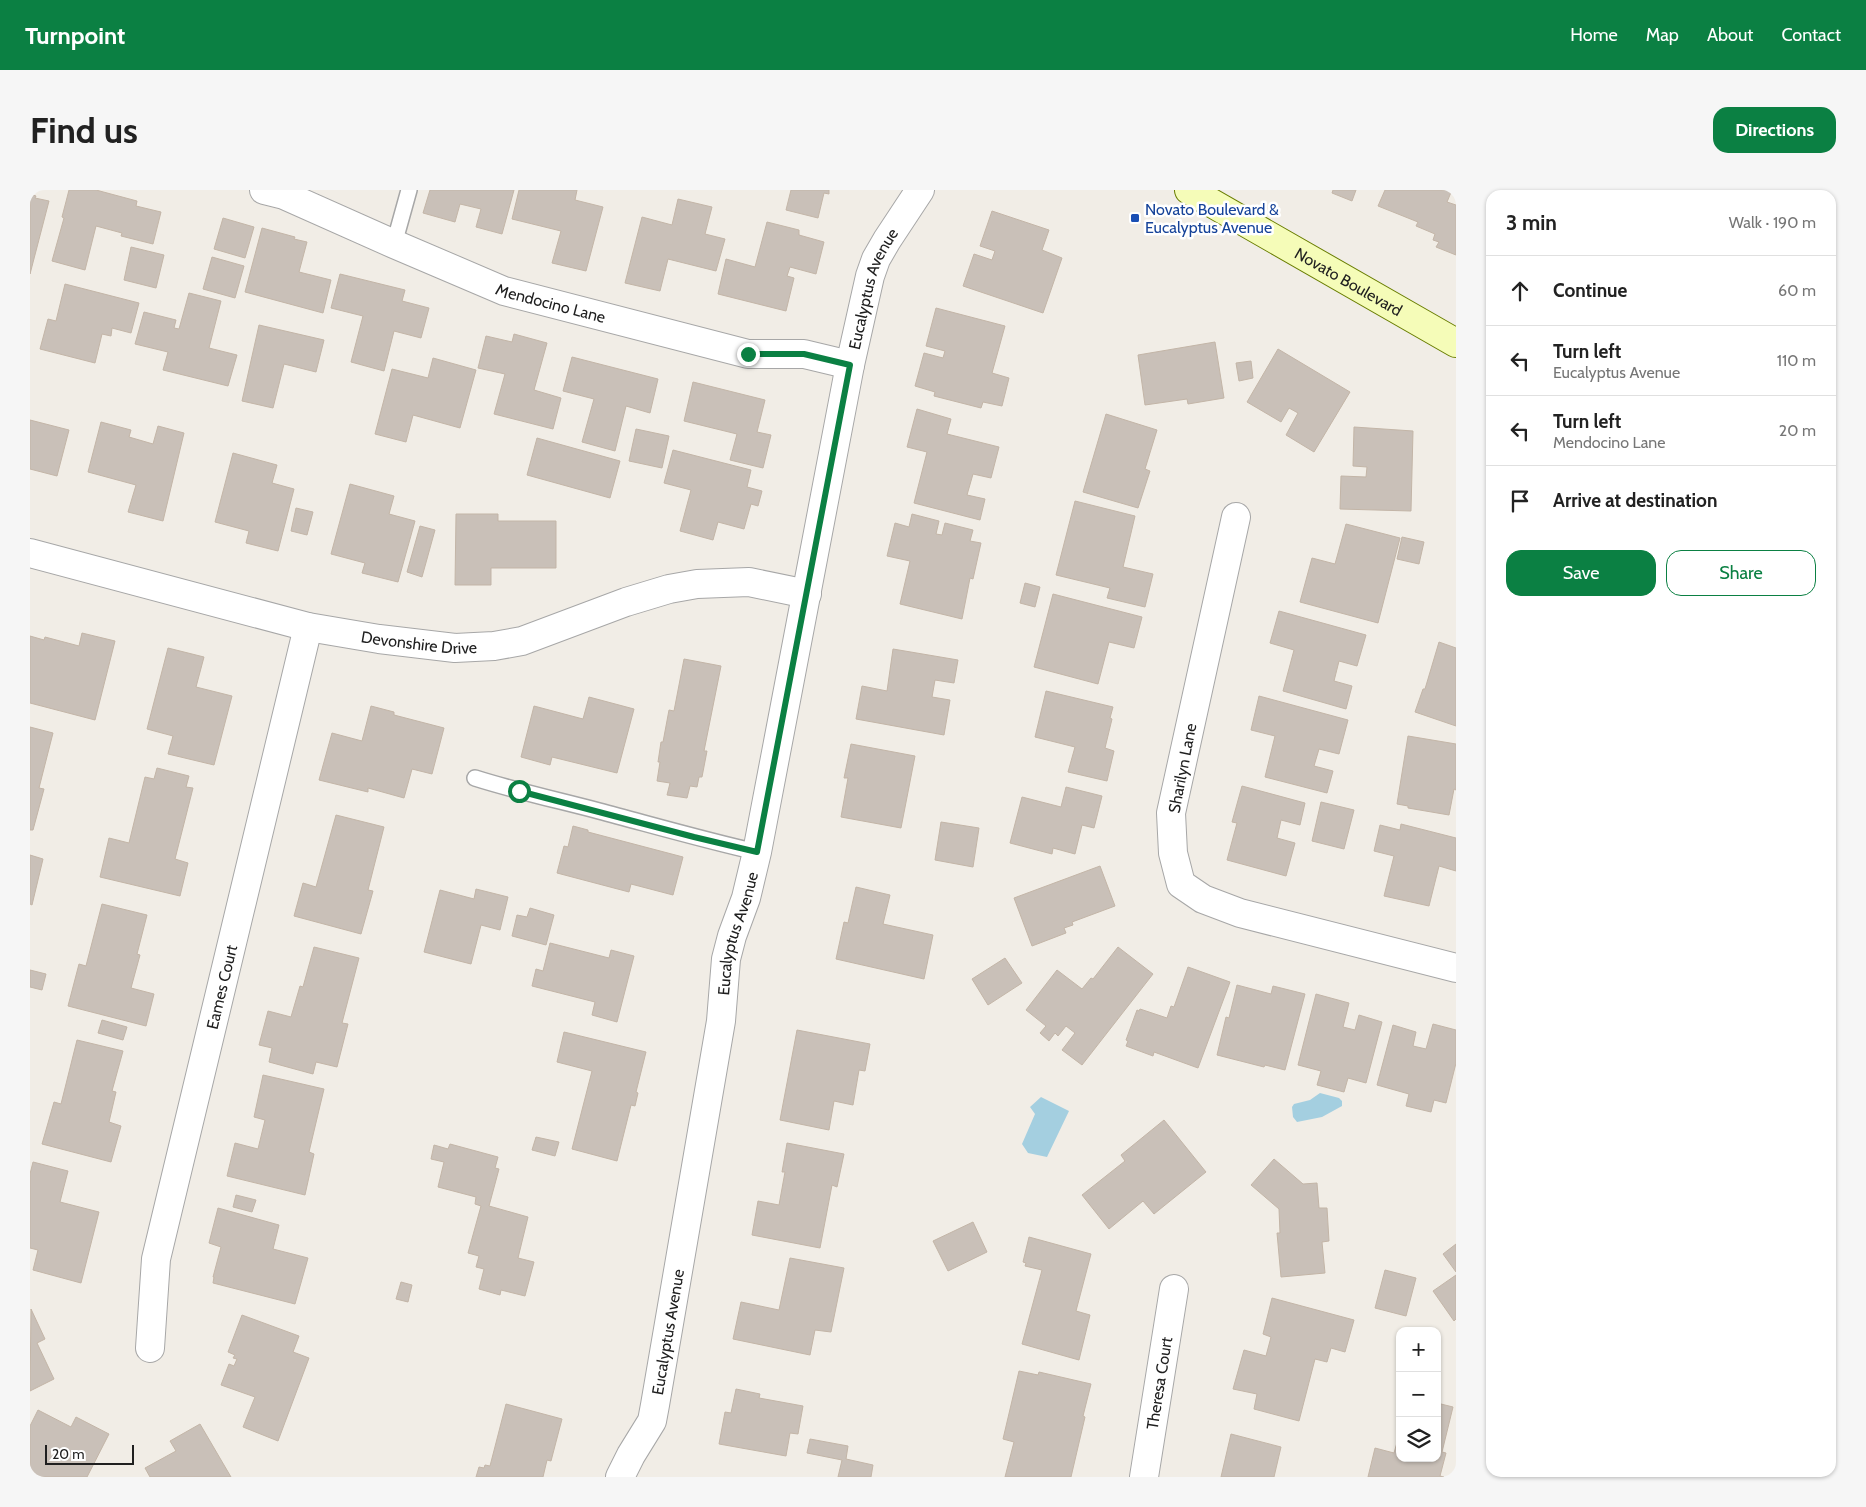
<!DOCTYPE html>
<html lang="en">
<head>
<meta charset="utf-8">
<style>
  body { margin:0; font-family:Cabin,sans-serif; background:#f6f6f6; color:#222 }
  .controls { position:absolute; right:15px; bottom:15px; display:grid; overflow:hidden; border-radius:10px; box-shadow:0 1px 4px #0004 }
  .controls button { width:45px; height:45px; display:grid; place-items:center; padding:0; border:0; border-bottom:1px solid #e0e0e0; background:#fff; color:#222; font:25px sans-serif }
  .scale { position:absolute; left:15px; bottom:12px; width:89px; box-sizing:border-box; padding-left:5px; border:2px solid #202020; border-top:0; font-size:14px; line-height:18px; white-space:nowrap; color:#202020; -webkit-text-stroke:4px #fff; paint-order:stroke }
  .stop { position:absolute; width:15px; height:15px; margin:-11px; border:4px solid #0b8043; border-radius:50%; background:#fff }
  .stop.end { background:#0b8043; border-color:#fff; box-shadow:0 1px 5px #0008 }
  .list { margin:0; padding:0; list-style:none }
  h2 { display:flex; justify-content:space-between; align-items:center; height:65px; margin:0; padding:0 20px; font-size:21px }
  h2 small { font-size:16px; font-weight:400; color:#767676 }
  .list li { display:grid; grid-template-columns:32px 1fr auto; gap:15px; align-items:center; box-sizing:border-box; height:70px; padding:0 20px; border-top:1px solid #e0e0e0 }
  .list b { display:block; font-size:19px; white-space:nowrap }
  .list p { margin:0; font-size:16px; white-space:nowrap; color:#767676 }
  .list em { font-size:16px; font-style:normal; color:#767676 }
  .actions { display:flex; gap:10px; padding:15px 20px }
  .actions a { flex:1; padding:11px 0; border:1px solid #0b8043; border-radius:15px; text-align:center; font-size:18px; color:#0b8043 }
  .actions .main { background:#0b8043; color:#fff }
  .icon { flex:none; width:28px; height:28px; fill:none; stroke:currentColor; stroke-width:2; stroke-linecap:round; stroke-linejoin:round }
  .map { position:relative; flex:none; width:1426px; height:1287px; overflow:hidden; border-radius:15px }
  header { display:flex; align-items:center; gap:30px; box-sizing:border-box; height:70px; padding:0 25px; background:#0b8043; color:#fff }
  header strong { font-size:24px }
  nav { display:flex; gap:28px; margin-inline-start:auto; font-size:18px }
  .intro { display:flex; align-items:center; justify-content:space-between; box-sizing:border-box; height:120px; padding:0 30px }
  h1 { margin:0; font-size:35px }
  .button { padding:12px 22px; border-radius:15px; background:#0b8043; color:#fff; font-size:18px; font-weight:700 }
  main { display:flex; gap:30px; padding:0 30px }
  aside { flex:1; background:#fff; border-radius:15px; box-shadow:0 1px 4px #0004 }
  .map>svg:first-child { display:block }
  .water { fill:#a4cfe0 }
  .building { fill:#c9c0b8; stroke:#c3b5a7 }
  .lines { fill:none; stroke-linecap:round; stroke-linejoin:round }
  .lane-casing { stroke:#a7a7a7; stroke-width:18 }
  .street-casing { stroke:#a7a7a7; stroke-width:30 }
  .secondary-casing { stroke:#697d00; stroke-width:30 }
  .lane { stroke:#fff; stroke-width:15 }
  .street { stroke:#fff; stroke-width:28 }
  .secondary { stroke:#f5fcb8; stroke-width:28 }
  .route { stroke:#0b8043; stroke-width:6 }
  .transit-dot { fill:#1a4fb4; stroke:#fff; stroke-width:2 }
  .labels { text-anchor:middle; stroke-width:5; stroke-linejoin:round; paint-order:stroke }
  .transit-label { font-size:16px; fill:#164399; stroke:#fff; text-anchor:start }
  .street-label { font-size:16px; fill:#202020; stroke:#fff }
</style>
</head>
<body>
<header>
<strong>Turnpoint</strong>
<nav><a>Home</a><a>Map</a><a>About</a><a>Contact</a></nav>
</header>
<div class="intro"><h1>Find us</h1><a class="button">Directions</a></div>
<main>
<div class="map">
<svg width="1426" height="1287" viewBox="0 0 1426 1287">
  <rect width="100%" height="100%" fill="#f1ede6"/>
  <path class="water" d="M 1290,903 L 1309,908 L 1312,911 L 1312,916 L 1292,927 L 1267,932 L 1263,927 L 1262,917 L 1264,914 L 1280,910 Z
    M 1011,907 L 1039,921 L 1017,967 L 998,963 L 992,954 L 1005,924 L 1000,917 Z"/>
  <path class="building" d="M 39,0 L 66,0 L 107,11 L 106,16 L 131,22 L 123,54 L 91,46 L 92,43 L 66,36 L 55,80 L 22,71 L 34,28 L 32,27 Z
    M 400,0 L 484,0 L 472,44 L 446,37 L 451,19 L 430,14 L 425,32 L 393,23 Z
    M 489,0 L 547,0 L 545,10 L 573,17 L 556,81 L 522,73 L 531,41 L 482,29 Z
    M 761,0 L 799,0 L 799,4 L 794,3 L 788,28 L 756,20 Z
    M 1303,0 L 1326,0 L 1322,11 L 1302,3 Z
    M 1355,0 L 1422,0 L 1417,12 L 1426,15 L 1426,65 L 1406,57 L 1409,52 L 1403,50 L 1405,44 L 1386,36 L 1388,32 L 1348,16 Z
    M 0,4 L 6,6 L 5,8 L 19,11 L 0,84 Z
    M 648,9 L 682,17 L 675,44 L 695,49 L 686,81 L 638,69 L 630,101 L 595,93 L 612,27 L 642,35 Z
    M 962,21 L 1019,40 L 1012,60 L 1032,68 L 1013,123 L 933,96 L 944,64 L 962,70 L 965,61 L 950,56 Z
    M 193,28 L 224,37 L 215,68 L 184,59 Z
    M 737,32 L 769,40 L 769,45 L 794,52 L 786,84 L 760,77 L 757,86 L 764,88 L 756,121 L 688,104 L 696,69 L 725,77 Z
    M 232,38 L 265,47 L 264,49 L 277,52 L 269,82 L 301,90 L 293,123 L 215,102 Z
    M 101,57 L 134,65 L 126,98 L 94,90 Z
    M 182,67 L 214,76 L 205,108 L 173,99 Z
    M 310,84 L 375,100 L 372,111 L 399,118 L 391,148 L 364,141 L 354,181 L 321,172 L 333,126 L 301,118 Z
    M 35,94 L 109,113 L 101,143 L 82,138 L 81,146 L 72,144 L 65,173 L 10,159 L 18,129 L 26,131 Z
    M 159,103 L 191,111 L 179,158 L 207,165 L 198,196 L 133,180 L 138,162 L 105,154 L 114,122 L 146,130 L 144,138 L 149,139 Z
    M 906,118 L 975,136 L 962,183 L 979,188 L 972,216 L 953,212 L 951,218 L 904,206 L 905,202 L 885,196 L 894,163 L 913,168 L 915,161 L 896,156 Z
    M 229,135 L 294,150 L 286,182 L 254,174 L 243,218 L 212,211 Z
    M 484,144 L 517,153 L 504,200 L 531,208 L 523,239 L 464,224 L 475,184 L 448,178 L 456,146 L 482,152 Z
    M 1185,152 L 1194,208 L 1158,214 L 1157,209 L 1115,215 L 1108,165 Z
    M 1248,159 L 1320,202 L 1284,262 L 1256,245 L 1268,223 L 1259,218 L 1251,232 L 1217,212 Z
    M 542,167 L 628,189 L 620,223 L 596,216 L 585,261 L 552,252 L 564,209 L 533,201 Z
    M 403,168 L 446,180 L 430,238 L 383,225 L 376,252 L 345,244 L 362,179 L 398,188 Z
    M 1221,171 L 1223,188 L 1209,191 L 1206,173 Z
    M 663,192 L 735,210 L 727,242 L 741,245 L 733,278 L 700,270 L 707,244 L 654,231 Z
    M 887,219 L 921,229 L 917,244 L 969,257 L 961,288 L 943,284 L 937,305 L 955,309 L 950,330 L 884,313 L 897,262 L 877,257 Z
    M 1076,224 L 1127,240 L 1115,279 L 1120,281 L 1108,318 L 1053,302 Z
    M 0,230 L 39,240 L 27,286 L 0,279 Z
    M 71,232 L 101,240 L 99,247 L 123,254 L 128,236 L 154,243 L 133,331 L 98,322 L 106,295 L 58,282 Z
    M 1324,237 L 1383,241 L 1381,321 L 1310,319 L 1311,286 L 1336,287 L 1337,277 L 1323,276 Z
    M 606,239 L 639,246 L 632,278 L 599,271 Z
    M 507,248 L 590,271 L 580,308 L 497,285 Z
    M 643,260 L 721,280 L 717,297 L 732,301 L 728,316 L 721,314 L 714,339 L 688,332 L 683,350 L 650,341 L 661,300 L 634,293 Z
    M 203,263 L 247,275 L 242,293 L 264,299 L 248,361 L 216,353 L 219,341 L 185,332 Z
    M 320,294 L 364,306 L 359,324 L 385,331 L 368,392 L 332,383 L 335,373 L 301,364 Z
    M 1045,311 L 1105,326 L 1093,377 L 1123,384 L 1115,417 L 1077,408 L 1080,398 L 1026,385 Z
    M 266,318 L 283,322 L 277,345 L 261,341 Z
    M 426,324 L 468,324 L 468,331 L 526,331 L 526,378 L 461,378 L 461,395 L 425,395 Z
    M 882,324 L 909,331 L 906,344 L 912,345 L 915,333 L 943,340 L 940,351 L 951,353 L 943,389 L 940,388 L 932,429 L 870,414 L 880,371 L 857,366 L 865,333 L 879,337 Z
    M 1316,334 L 1370,348 L 1348,433 L 1270,412 L 1282,368 L 1305,374 Z
    M 390,336 L 405,340 L 392,387 L 377,382 Z
    M 1372,347 L 1394,352 L 1389,374 L 1367,369 Z
    M 995,393 L 1010,397 L 1005,417 L 990,413 Z
    M 1023,404 L 1112,427 L 1104,458 L 1079,452 L 1068,494 L 1004,477 Z
    M 1249,421 L 1336,445 L 1327,476 L 1309,471 L 1304,491 L 1322,496 L 1316,519 L 1253,501 L 1264,460 L 1240,453 Z
    M 52,443 L 85,451 L 65,530 L 0,513 L 0,446 L 14,450 L 15,447 L 49,456 Z
    M 1409,452 L 1426,458 L 1426,536 L 1385,522 L 1393,499 L 1395,499 Z
    M 138,458 L 174,467 L 166,497 L 202,506 L 184,575 L 138,564 L 143,546 L 117,539 Z
    M 863,459 L 928,470 L 924,493 L 905,490 L 902,507 L 920,510 L 914,545 L 826,529 L 832,496 L 857,501 Z
    M 654,469 L 691,476 L 674,561 L 677,561 L 672,587 L 669,587 L 667,597 L 660,596 L 657,608 L 637,605 L 640,593 L 627,591 L 630,572 L 628,572 L 631,552 L 633,552 L 639,520 L 644,521 Z
    M 1016,501 L 1083,517 L 1080,528 L 1082,529 L 1075,558 L 1084,561 L 1077,591 L 1038,582 L 1045,557 L 1005,547 Z
    M 1229,506 L 1318,530 L 1309,564 L 1289,559 L 1284,576 L 1303,581 L 1297,603 L 1235,587 L 1245,546 L 1221,540 Z
    M 559,507 L 604,519 L 587,583 L 522,567 L 520,575 L 491,567 L 504,516 L 553,529 Z
    M 341,516 L 364,522 L 364,525 L 414,538 L 402,584 L 382,579 L 374,608 L 338,598 L 338,602 L 289,590 L 302,543 L 332,551 Z
    M 0,537 L 23,543 L 9,598 L 14,599 L 3,640 L 0,640 Z
    M 1378,546 L 1426,554 L 1426,600 L 1424,599 L 1419,625 L 1378,618 L 1378,616 L 1367,614 Z
    M 821,554 L 885,566 L 871,638 L 811,627 L 818,588 L 814,588 Z
    M 127,578 L 159,586 L 156,597 L 163,598 L 145,669 L 158,673 L 150,706 L 70,687 L 79,648 L 99,653 L 115,587 L 124,589 Z
    M 1212,596 L 1275,613 L 1270,635 L 1251,630 L 1247,648 L 1265,653 L 1256,686 L 1197,670 L 1207,633 L 1202,632 Z
    M 1036,597 L 1072,606 L 1064,638 L 1052,635 L 1045,664 L 1023,658 L 1022,664 L 980,653 L 992,607 L 1031,617 Z
    M 1291,612 L 1324,620 L 1314,659 L 1282,651 Z
    M 306,625 L 354,637 L 338,700 L 343,701 L 331,744 L 264,726 L 273,693 L 286,697 Z
    M 911,632 L 949,638 L 943,677 L 905,670 Z
    M 1371,634 L 1426,648 L 1426,681 L 1409,676 L 1399,716 L 1354,706 L 1364,666 L 1344,661 L 1350,635 L 1370,640 Z
    M 543,636 L 558,640 L 558,642 L 653,667 L 643,705 L 601,694 L 599,702 L 527,683 L 534,656 L 538,657 Z
    M 0,665 L 13,669 L 2,715 L 0,714 Z
    M 1070,676 L 1085,716 L 1042,732 L 1043,735 L 1034,738 L 1036,743 L 1002,756 L 984,708 Z
    M 826,697 L 860,705 L 853,734 L 903,745 L 894,789 L 806,769 L 814,732 L 818,733 Z
    M 446,699 L 478,707 L 470,740 L 451,735 L 441,774 L 394,762 L 410,700 L 444,709 Z
    M 72,714 L 117,725 L 107,764 L 110,765 L 101,798 L 124,804 L 116,836 L 38,816 L 49,774 L 56,776 Z
    M 500,718 L 524,725 L 516,755 L 482,746 L 487,725 L 497,727 Z
    M 520,753 L 579,768 L 581,760 L 604,766 L 587,832 L 562,825 L 565,812 L 502,796 L 506,779 L 513,781 Z
    M 284,757 L 329,768 L 312,833 L 318,834 L 307,877 L 286,872 L 283,884 L 239,872 L 242,858 L 229,855 L 238,821 L 261,827 L 270,796 L 273,797 Z
    M 1088,757 L 1123,784 L 1052,875 L 1032,860 L 1045,843 L 1036,836 L 1028,846 L 1025,843 L 1019,851 L 1010,843 L 1016,836 L 996,820 L 1027,780 L 1052,799 L 1061,788 L 1063,789 Z
    M 975,768 L 992,793 L 958,815 L 942,789 Z
    M 1158,777 L 1200,792 L 1168,878 L 1124,862 L 1123,866 L 1096,856 L 1098,851 L 1096,850 L 1107,820 L 1109,821 L 1110,819 L 1137,828 L 1141,816 L 1144,817 Z
    M 0,780 L 16,784 L 12,800 L 0,797 Z
    M 1207,795 L 1241,804 L 1243,796 L 1275,804 L 1255,880 L 1235,875 L 1234,877 L 1187,865 L 1196,827 L 1199,828 Z
    M 1286,804 L 1319,813 L 1313,837 L 1325,840 L 1329,825 L 1352,832 L 1336,893 L 1318,888 L 1314,902 L 1287,895 L 1291,881 L 1268,875 Z
    M 72,830 L 97,837 L 93,850 L 68,843 Z
    M 1403,834 L 1426,840 L 1426,873 L 1416,913 L 1404,910 L 1401,922 L 1376,916 L 1379,904 L 1347,895 L 1363,835 L 1386,842 L 1383,856 L 1396,859 Z
    M 767,840 L 840,854 L 835,881 L 829,880 L 823,915 L 804,911 L 799,940 L 750,930 Z
    M 534,842 L 616,862 L 606,902 L 608,903 L 605,916 L 601,915 L 587,971 L 542,959 L 562,881 L 527,872 Z
    M 47,850 L 93,861 L 82,901 L 86,902 L 79,932 L 91,936 L 81,972 L 12,954 L 24,912 L 31,914 Z
    M 233,885 L 294,899 L 279,962 L 284,964 L 275,1005 L 197,986 L 205,953 L 228,959 L 235,930 L 224,927 Z
    M 1134,930 L 1176,982 L 1124,1024 L 1113,1011 L 1079,1039 L 1052,1005 L 1095,971 L 1091,965 Z
    M 506,947 L 529,952 L 525,966 L 502,960 Z
    M 757,953 L 814,964 L 807,997 L 802,995 L 790,1058 L 722,1045 L 728,1011 L 749,1015 L 755,982 L 752,982 Z
    M 420,954 L 468,967 L 465,978 L 469,979 L 459,1016 L 498,1027 L 488,1068 L 504,1072 L 495,1106 L 471,1100 L 470,1105 L 449,1099 L 454,1079 L 446,1077 L 449,1066 L 438,1063 L 451,1016 L 445,1014 L 446,1007 L 408,997 L 414,972 L 401,969 L 404,955 L 418,959 Z
    M 1244,969 L 1273,994 L 1287,993 L 1289,1018 L 1297,1018 L 1299,1051 L 1292,1052 L 1295,1083 L 1251,1087 L 1247,1043 L 1250,1043 L 1249,1019 L 1221,995 Z
    M 3,972 L 38,981 L 30,1012 L 69,1022 L 51,1093 L 3,1080 L 8,1060 L 0,1058 L 0,984 Z
    M 206,1005 L 226,1010 L 222,1022 L 203,1017 Z
    M 188,1018 L 249,1035 L 243,1059 L 278,1068 L 265,1114 L 183,1093 L 184,1087 L 183,1087 L 191,1057 L 179,1053 Z
    M 943,1032 L 957,1062 L 918,1081 L 903,1051 Z
    M 999,1047 L 1061,1064 L 1046,1121 L 1060,1125 L 1049,1170 L 992,1154 L 1012,1080 L 995,1076 L 996,1073 L 993,1072 Z
    M 1426,1054 L 1426,1082 L 1413,1064 Z
    M 760,1068 L 814,1078 L 801,1142 L 785,1140 L 780,1165 L 703,1149 L 711,1112 L 749,1120 Z
    M 1355,1080 L 1386,1088 L 1376,1126 L 1345,1118 Z
    M 1426,1085 L 1426,1129 L 1424,1131 L 1403,1101 Z
    M 371,1092 L 382,1095 L 378,1112 L 366,1109 Z
    M 1242,1108 L 1324,1130 L 1315,1162 L 1301,1158 L 1297,1172 L 1285,1169 L 1269,1231 L 1224,1219 L 1227,1204 L 1203,1199 L 1214,1160 L 1236,1166 L 1241,1147 L 1233,1144 Z
    M 1,1119 L 15,1149 L 7,1153 L 24,1189 L 0,1201 Z
    M 212,1125 L 269,1146 L 263,1162 L 279,1168 L 248,1251 L 213,1237 L 225,1207 L 191,1195 L 199,1174 L 204,1176 L 207,1169 L 203,1168 L 205,1165 L 198,1162 Z
    M 989,1181 L 1008,1185 L 1009,1182 L 1061,1194 L 1053,1226 L 1055,1227 L 1041,1287 L 975,1287 L 984,1252 L 973,1249 Z
    M 706,1199 L 730,1204 L 729,1208 L 773,1216 L 768,1244 L 760,1243 L 756,1266 L 689,1254 L 695,1222 L 701,1223 Z
    M 1407,1213 L 1423,1217 L 1412,1262 L 1416,1263 L 1410,1286 L 1414,1287 L 1338,1287 L 1345,1258 L 1364,1263 L 1370,1242 L 1370,1268 L 1407,1268 Z
    M 476,1214 L 532,1229 L 521,1271 L 517,1270 L 513,1287 L 446,1287 L 449,1277 L 454,1278 L 455,1275 L 460,1276 Z
    M 8,1220 L 41,1237 L 46,1227 L 79,1244 L 57,1287 L 0,1287 L 0,1236 Z
    M 170,1234 L 201,1287 L 120,1287 L 115,1278 L 146,1261 L 140,1251 Z
    M 1201,1244 L 1251,1257 L 1244,1287 L 1191,1287 Z
    M 780,1249 L 818,1256 L 816,1269 L 843,1275 L 841,1287 L 808,1287 L 812,1270 L 777,1263 Z"/>
  <g class="lines">
    <defs>
      <path id="lane" d="M 364,54 L 379,0
        M 445,588 C 486,601 527,610 569,621 C 622,635 674,650 727,662"/>
      <g id="street">
        <path id="s1" d="M 234,0 L 254,5 L 364,54 L 474,101 L 718,164 L 774,164 L 820,175"/>
        <path d="M 1206,327 L 1141,623 L 1143,663 L 1151,694 L 1173,709 L 1210,723 L 1426,778"/>
        <path id="s2" d="M 0,363 L 278,437 L 349,449 L 425,458 L 464,456 L 492,451 L 596,412 L 639,399 L 667,394 L 719,392 L 777,404"/>
        <path id="s3" d="M 120,1158 L 126,1069 L 278,437"/>
        <path id="s4" d="M 590,1287 L 601,1265 L 622,1231 L 625,1215 L 691,831 L 696,769 L 702,746 L 716,708 L 727,662 L 820,175 L 840,86 L 846,69 L 857,50 L 890,0"/>
        <path id="s5" d="M 1114,1287 L 1144,1099"/>
      </g>
      <g id="secondary">
        <path id="s6" d="M 1159,0 L 1426,153"/>
      </g>
    </defs>
    <use href="#lane" class="lane-casing"/>
    <use href="#street" class="street-casing"/>
    <use href="#secondary" class="secondary-casing"/>
    <use href="#lane" class="lane"/>
    <use href="#street" class="street"/>
    <use href="#secondary" class="secondary"/>
  </g>
  <g class="lines">
    <path class="route" d="M 489,601 L 664,647 L 727,662 L 820,175 L 774,164 L 718,164"/>
  </g>
  <rect class="transit-dot" x="1100" y="23" width="10" height="10" rx="2.5"/>
  <g class="labels">
    <g class="transit-label">
      <text x="1115" y="25">Novato Boulevard &amp;<tspan x="1115" dy="18">Eucalyptus Avenue</tspan></text>
    </g>
    <g class="street-label">
      <text dy="6" stroke="none"><textPath href="#s6" startOffset="184">Novato Boulevard</textPath></text>
      <text dy="6" stroke="none"><textPath href="#s4" startOffset="1220">Eucalyptus Avenue</textPath></text>
      <text dy="6" stroke="none"><textPath href="#s1" startOffset="309">Mendocino Lane</textPath></text>
      <text dy="6" stroke="none"><textPath href="#s2" startOffset="400">Devonshire Drive</textPath></text>
      <text transform="translate(1152 578) rotate(-79)" y="6">Sharilyn Lane</text>
      <text dy="6" stroke="none"><textPath href="#s4" startOffset="560">Eucalyptus Avenue</textPath></text>
      <text dy="6" stroke="none"><textPath href="#s3" startOffset="369">Eames Court</textPath></text>
      <text dy="6" stroke="none"><textPath href="#s4" startOffset="155">Eucalyptus Avenue</textPath></text>
      <text dy="6" stroke="none"><textPath href="#s5" startOffset="95">Theresa Court</textPath></text>
    </g>
  </g>
</svg>
<div class="controls">
<button>+</button>
<button>−</button>
<button><svg class="icon" aria-label="layers" viewBox="0 0 24 24"><path d="M12 4l9 5-9 5-9-5zM3 14l9 5 9-5"/></svg></button>
</div>
<div class="scale">20 m</div>
<div class="stop" style="left:489px;top:601px"></div>
<div class="stop end" style="left:718px;top:164px"></div>
</div>
<aside>
<h2>3 min<small>Walk · 190 m</small></h2>
<ul class="list">
<li><svg class="icon" aria-label="ahead" viewBox="0 0 24 24"><path d="M12 20V5M6 11l6-6 6 6"/></svg><div><b>Continue</b></div><em>60 m</em></li>
<li><svg class="icon" aria-label="left" viewBox="0 0 24 24"><path d="M17 20v-9H6M10 6l-5 5 5 5"/></svg><div><b>Turn left</b><p>Eucalyptus Avenue</p></div><em>110 m</em></li>
<li><svg class="icon" aria-label="left" viewBox="0 0 24 24"><path d="M17 20v-9H6M10 6l-5 5 5 5"/></svg><div><b>Turn left</b><p>Mendocino Lane</p></div><em>20 m</em></li>
<li><svg class="icon" aria-label="arrive" viewBox="0 0 24 24"><path d="M6 21V4h12l-3 4 3 4H6"/></svg><div><b>Arrive at destination</b></div></li>
</ul>
<div class="actions"><a class="main">Save</a><a>Share</a></div>
</aside>
</main>
</body>
</html>
